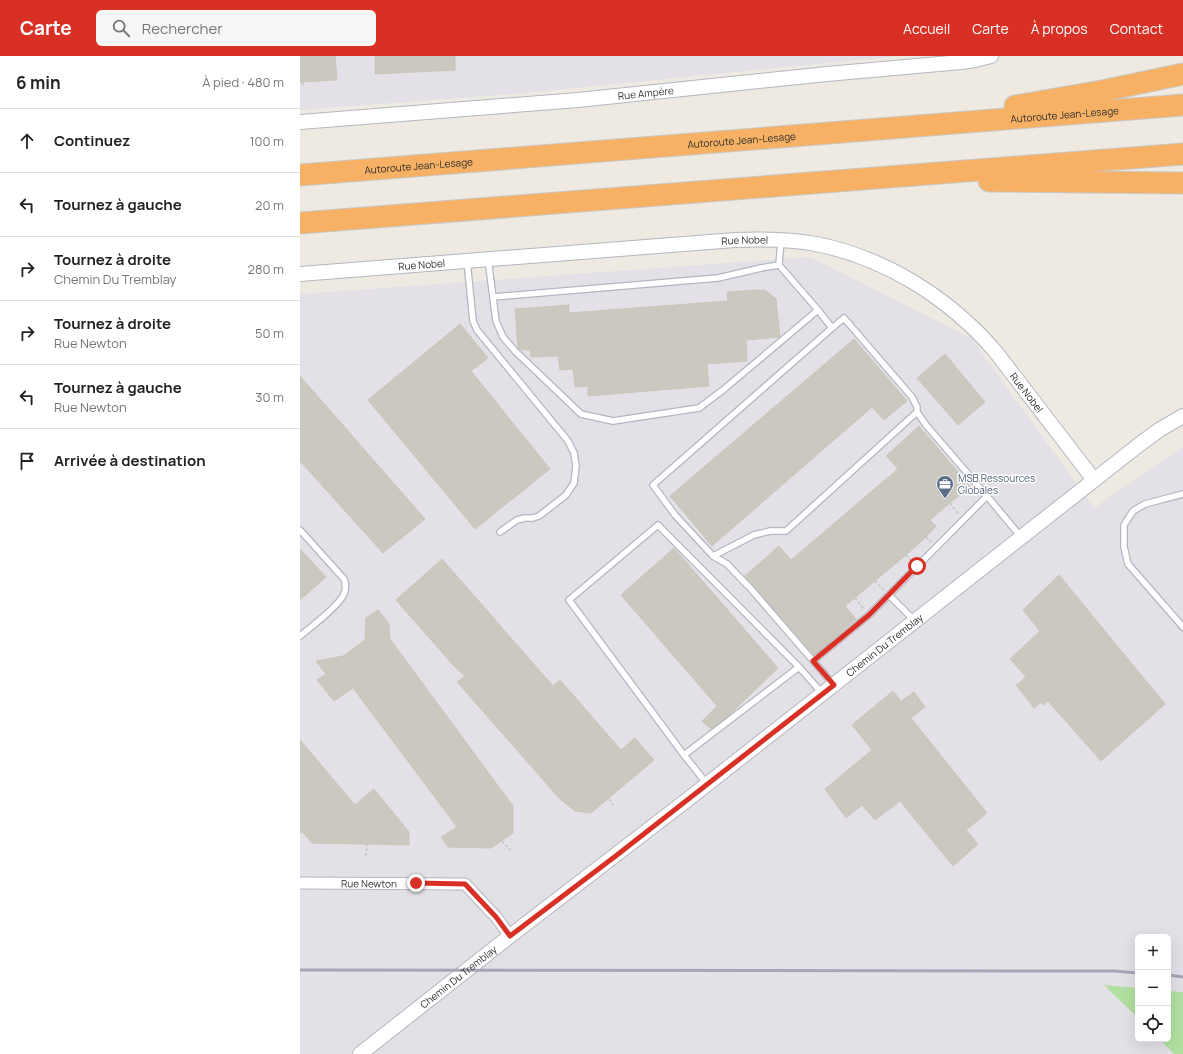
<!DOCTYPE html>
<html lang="fr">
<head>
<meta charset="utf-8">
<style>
  body { margin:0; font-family:Manrope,sans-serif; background:#f6f6f6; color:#222 }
  .controls { position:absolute; right:12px; bottom:12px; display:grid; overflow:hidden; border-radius:6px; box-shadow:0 4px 16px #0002 }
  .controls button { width:36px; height:36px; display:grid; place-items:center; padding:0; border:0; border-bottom:1px solid #e0e0e0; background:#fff; color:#222; font:20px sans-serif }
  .stop { position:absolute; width:12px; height:12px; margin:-9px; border:3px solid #d93025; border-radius:50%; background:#fff }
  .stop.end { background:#d93025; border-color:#fff; box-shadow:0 1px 4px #0008 }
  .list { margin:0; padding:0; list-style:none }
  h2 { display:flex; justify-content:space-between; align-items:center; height:52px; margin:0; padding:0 16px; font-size:17px }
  h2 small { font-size:13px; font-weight:400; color:#767676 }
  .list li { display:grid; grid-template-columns:26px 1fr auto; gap:12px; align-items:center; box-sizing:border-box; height:64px; padding:0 16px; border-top:1px solid #e0e0e0 }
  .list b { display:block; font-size:15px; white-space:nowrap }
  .list p { margin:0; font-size:13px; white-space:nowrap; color:#767676 }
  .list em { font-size:13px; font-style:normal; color:#767676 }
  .icon { flex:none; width:22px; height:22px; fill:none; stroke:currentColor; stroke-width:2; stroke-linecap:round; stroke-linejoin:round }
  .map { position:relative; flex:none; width:883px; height:998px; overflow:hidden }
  header { display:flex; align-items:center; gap:24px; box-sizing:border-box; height:56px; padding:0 20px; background:#d93025; color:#fff }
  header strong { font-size:19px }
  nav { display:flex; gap:22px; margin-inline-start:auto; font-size:14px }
  .search { width:280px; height:36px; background:#f6f6f6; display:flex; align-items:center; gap:10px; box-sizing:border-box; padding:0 14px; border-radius:6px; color:#767676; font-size:15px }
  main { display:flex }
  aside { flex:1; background:#fff }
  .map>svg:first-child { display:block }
  .industrial { fill:#e3e1e7; fill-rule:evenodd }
  .green { fill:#b1e1a1 }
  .building { fill:#cac8bf; stroke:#cac6ba }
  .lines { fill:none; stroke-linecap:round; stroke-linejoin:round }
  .service-casing { stroke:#b4b6c0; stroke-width:8 }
  .minor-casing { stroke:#b4b6c0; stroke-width:13 }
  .tertiary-casing { stroke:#b4b6c0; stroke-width:16 }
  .motorway-casing { stroke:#c9c9c9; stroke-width:23 }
  .path { stroke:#c9c9c9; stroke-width:2; stroke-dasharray:3 2; stroke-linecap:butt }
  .service { stroke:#fff; stroke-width:5.5 }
  .minor { stroke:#fff; stroke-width:11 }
  .tertiary { stroke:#fff; stroke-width:14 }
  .motorway { stroke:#f6b164; stroke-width:21 }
  .rail { stroke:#a4a5b7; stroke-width:3 }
  .route { stroke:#d93025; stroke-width:5 }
  .labels { text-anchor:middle; stroke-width:3; stroke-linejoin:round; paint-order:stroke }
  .street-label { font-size:10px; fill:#2e2e2e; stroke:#fff }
  .service-label { font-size:10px; fill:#4e5e75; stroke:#fff; text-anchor:start }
</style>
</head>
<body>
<header>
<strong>Carte</strong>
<div class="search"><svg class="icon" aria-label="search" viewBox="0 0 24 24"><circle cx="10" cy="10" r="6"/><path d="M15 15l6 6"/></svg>Rechercher</div>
<nav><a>Accueil</a><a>Carte</a><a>À propos</a><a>Contact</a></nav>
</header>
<main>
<aside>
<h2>6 min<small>À pied · 480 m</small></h2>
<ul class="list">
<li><svg class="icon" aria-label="ahead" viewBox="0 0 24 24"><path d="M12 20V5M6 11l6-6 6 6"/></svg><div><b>Continuez</b></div><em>100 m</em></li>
<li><svg class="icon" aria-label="left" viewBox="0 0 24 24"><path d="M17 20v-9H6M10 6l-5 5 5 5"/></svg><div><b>Tournez à gauche</b></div><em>20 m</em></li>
<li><svg class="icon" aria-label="right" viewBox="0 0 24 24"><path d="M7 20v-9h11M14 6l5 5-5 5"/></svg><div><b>Tournez à droite</b><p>Chemin Du Tremblay</p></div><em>280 m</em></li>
<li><svg class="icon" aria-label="right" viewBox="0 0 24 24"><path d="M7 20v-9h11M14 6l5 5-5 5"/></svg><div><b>Tournez à droite</b><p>Rue Newton</p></div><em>50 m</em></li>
<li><svg class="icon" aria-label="left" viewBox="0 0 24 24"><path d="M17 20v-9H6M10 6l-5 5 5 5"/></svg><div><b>Tournez à gauche</b><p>Rue Newton</p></div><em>30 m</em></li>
<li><svg class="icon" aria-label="arrive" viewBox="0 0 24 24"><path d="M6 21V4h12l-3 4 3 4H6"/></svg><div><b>Arrivée à destination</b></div></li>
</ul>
</aside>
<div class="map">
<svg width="883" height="998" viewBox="0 0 883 998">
  <rect width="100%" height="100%" fill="#eeeae1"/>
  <path class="industrial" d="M 0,0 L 599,0 L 215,38 L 0,54 Z
    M 510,201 L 671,282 L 794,452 L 883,391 L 883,998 L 0,998 L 0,238 ZM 838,881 L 868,881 L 868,983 L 838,983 Z"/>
  <path class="green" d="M 804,929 L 838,932 L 838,962 Z
    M 868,935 L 883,936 L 883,998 L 874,998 L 859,983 L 868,983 Z"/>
  <path class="building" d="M 0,0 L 35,0 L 37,24 L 0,26 Z
    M 75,0 L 155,0 L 155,14 L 75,18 Z
    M 454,234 L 465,234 L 476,243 L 480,281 L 446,284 L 447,305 L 407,308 L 409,330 L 288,340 L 288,330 L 275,331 L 273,313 L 260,314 L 258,300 L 231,301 L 230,294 L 221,294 L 218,292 L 215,253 L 269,249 L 269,257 L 428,245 L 427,236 Z
    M 160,268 L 188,302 L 171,315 L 250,413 L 175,473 L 68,344 Z
    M 554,283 L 607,345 L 584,364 L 572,351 L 412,490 L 370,440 Z
    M 645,298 L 685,346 L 658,369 L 617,322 Z
    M 0,320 L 125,463 L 83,497 L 0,405 Z
    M 619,370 L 670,430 L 630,464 L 636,470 L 626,481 L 606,499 L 545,550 L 556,563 L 514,599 L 445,520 L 479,490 L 491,504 L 598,413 L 586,400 Z
    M 374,492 L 478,612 L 428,660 L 411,673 L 402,665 L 417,650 L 321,539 Z
    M 0,493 L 26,521 L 0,544 Z
    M 142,503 L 253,630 L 260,624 L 321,694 L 335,682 L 354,704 L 291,757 L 275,755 L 260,743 L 157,626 L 165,620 L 153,609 L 96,544 Z
    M 759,519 L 865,648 L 801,705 L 748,645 L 743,649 L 741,646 L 734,652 L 716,629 L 726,621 L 710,603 L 740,575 L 723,554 Z
    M 78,554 L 89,568 L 90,583 L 213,750 L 213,777 L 191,792 L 148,791 L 141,781 L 157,771 L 53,632 L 34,645 L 17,624 L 26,618 L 16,605 L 43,600 L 65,584 L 66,562 Z
    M 593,635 L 601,645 L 614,636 L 625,651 L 611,662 L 687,757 L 666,774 L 678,788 L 653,810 L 600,745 L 575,764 L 562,749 L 546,762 L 525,733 L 572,694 L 552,669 Z
    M 0,684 L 55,749 L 74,733 L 109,776 L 109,789 L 12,787 L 0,773 Z"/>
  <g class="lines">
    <defs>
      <path id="service" d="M 188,203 L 196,265 L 203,281 L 215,295 L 281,358 L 313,365 L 399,352 L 423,334 L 518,254 L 479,209 L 481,184
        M 167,205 L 173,265 L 177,274 L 268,385 L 274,397 L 276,410 L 274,427 L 266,439 L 239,460 L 233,462 L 225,462 L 217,464 L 200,476
        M 193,241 L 418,222 L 461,212 L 479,209
        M 518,254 L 532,272 L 353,429 L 375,459 L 413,500 L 454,479 L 470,475 L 486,475 L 617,356 L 617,351 L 612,341 L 544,262 L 532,272
        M 617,356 L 626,369 L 687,440 L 721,481
        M 883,438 L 845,448 L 833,455 L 824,469 L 824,491 L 828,508 L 883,571
        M 0,474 L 44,523 C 46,528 46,533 44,538 C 39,550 11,571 0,580
        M 413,500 L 427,508 L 451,533 L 534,629
        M 589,539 L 614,564
        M 513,605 L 569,559 L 687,440
        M 384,699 L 269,544 L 358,469 L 499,611
        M 407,728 L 384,699 L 499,611 L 522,637"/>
      <g id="minor">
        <path id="s1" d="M 0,827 L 165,828 L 196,861 L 210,880"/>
      </g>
      <g id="tertiary">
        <path id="s2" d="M 0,66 L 278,44 L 527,18 L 661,6 L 675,4 L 691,0"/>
        <path id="s3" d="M 0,218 L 435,184 C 462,183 489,183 516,188 C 586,202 649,242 695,295 L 794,424"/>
        <path id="s4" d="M 60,998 L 210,880 L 387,744 L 840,388 L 859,374 L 883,360"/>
      </g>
      <g id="motorway">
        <path d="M 715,50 L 802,35 L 883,18"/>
        <path id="s5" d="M 0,119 L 883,49"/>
        <path d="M 689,125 L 883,127"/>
        <path d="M 0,167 L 883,98"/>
      </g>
    </defs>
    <use href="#service" class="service-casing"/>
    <use href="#minor" class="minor-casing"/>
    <use href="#tertiary" class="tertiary-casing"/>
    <use href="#motorway" class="motorway-casing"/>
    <path class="path" d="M 2,26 L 3,29
      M 650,447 L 659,459
      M 626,481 L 631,486
      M 606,499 L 612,505
      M 575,525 L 584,534
      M 555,542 L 564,553
      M 309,743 L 313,749
      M 0,777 L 2,775
      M 202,785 L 212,796
      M 66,800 L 67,788"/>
    <use href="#service" class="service"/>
    <use href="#minor" class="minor"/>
    <use href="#tertiary" class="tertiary"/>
    <use href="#motorway" class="motorway"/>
    <path class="rail" d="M 0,914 L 814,915 L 838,917
      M 868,919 L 883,921"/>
  </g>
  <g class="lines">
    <path class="route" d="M 116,827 L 165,828 L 196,861 L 210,880 L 317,799 L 534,629 L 513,605 L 569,559 L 617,510"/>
  </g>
  <defs>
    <symbol id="office-pin" viewBox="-11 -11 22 30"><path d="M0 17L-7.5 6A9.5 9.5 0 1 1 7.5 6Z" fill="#5c6f8a" stroke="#fff"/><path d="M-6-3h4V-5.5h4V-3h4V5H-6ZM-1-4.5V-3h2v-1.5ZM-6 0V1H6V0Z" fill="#fff"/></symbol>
  </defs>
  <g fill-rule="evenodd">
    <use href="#office-pin" x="635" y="418" width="20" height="27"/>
  </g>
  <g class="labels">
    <g class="street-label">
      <text dy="4" stroke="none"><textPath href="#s2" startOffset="347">Rue Ampère</textPath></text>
      <text dy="4" stroke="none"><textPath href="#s5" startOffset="767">Autoroute Jean-Lesage</textPath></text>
      <text dy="4" stroke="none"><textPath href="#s5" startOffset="443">Autoroute Jean-Lesage</textPath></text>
      <text dy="4" stroke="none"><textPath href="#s5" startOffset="119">Autoroute Jean-Lesage</textPath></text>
      <text dy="4" stroke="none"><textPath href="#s3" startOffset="446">Rue Nobel</textPath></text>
      <text dy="4" stroke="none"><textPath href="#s3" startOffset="122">Rue Nobel</textPath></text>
      <text dy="4" stroke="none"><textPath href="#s3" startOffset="782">Rue Nobel</textPath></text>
      <text dy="4" stroke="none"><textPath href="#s4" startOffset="665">Chemin Du Tremblay</textPath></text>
      <text dy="4" stroke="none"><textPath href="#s1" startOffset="69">Rue Newton</textPath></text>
      <text dy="4" stroke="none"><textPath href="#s4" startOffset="125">Chemin Du Tremblay</textPath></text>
    </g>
    <g class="service-label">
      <text x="658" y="426">MSB Ressources<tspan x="658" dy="12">Globales</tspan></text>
    </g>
  </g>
</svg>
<div class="controls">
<button>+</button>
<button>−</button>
<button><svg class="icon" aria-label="locate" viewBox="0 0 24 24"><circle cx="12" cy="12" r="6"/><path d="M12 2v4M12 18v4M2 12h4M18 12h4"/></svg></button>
</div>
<div class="stop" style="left:617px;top:510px"></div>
<div class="stop end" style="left:116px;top:827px"></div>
</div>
</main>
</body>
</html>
